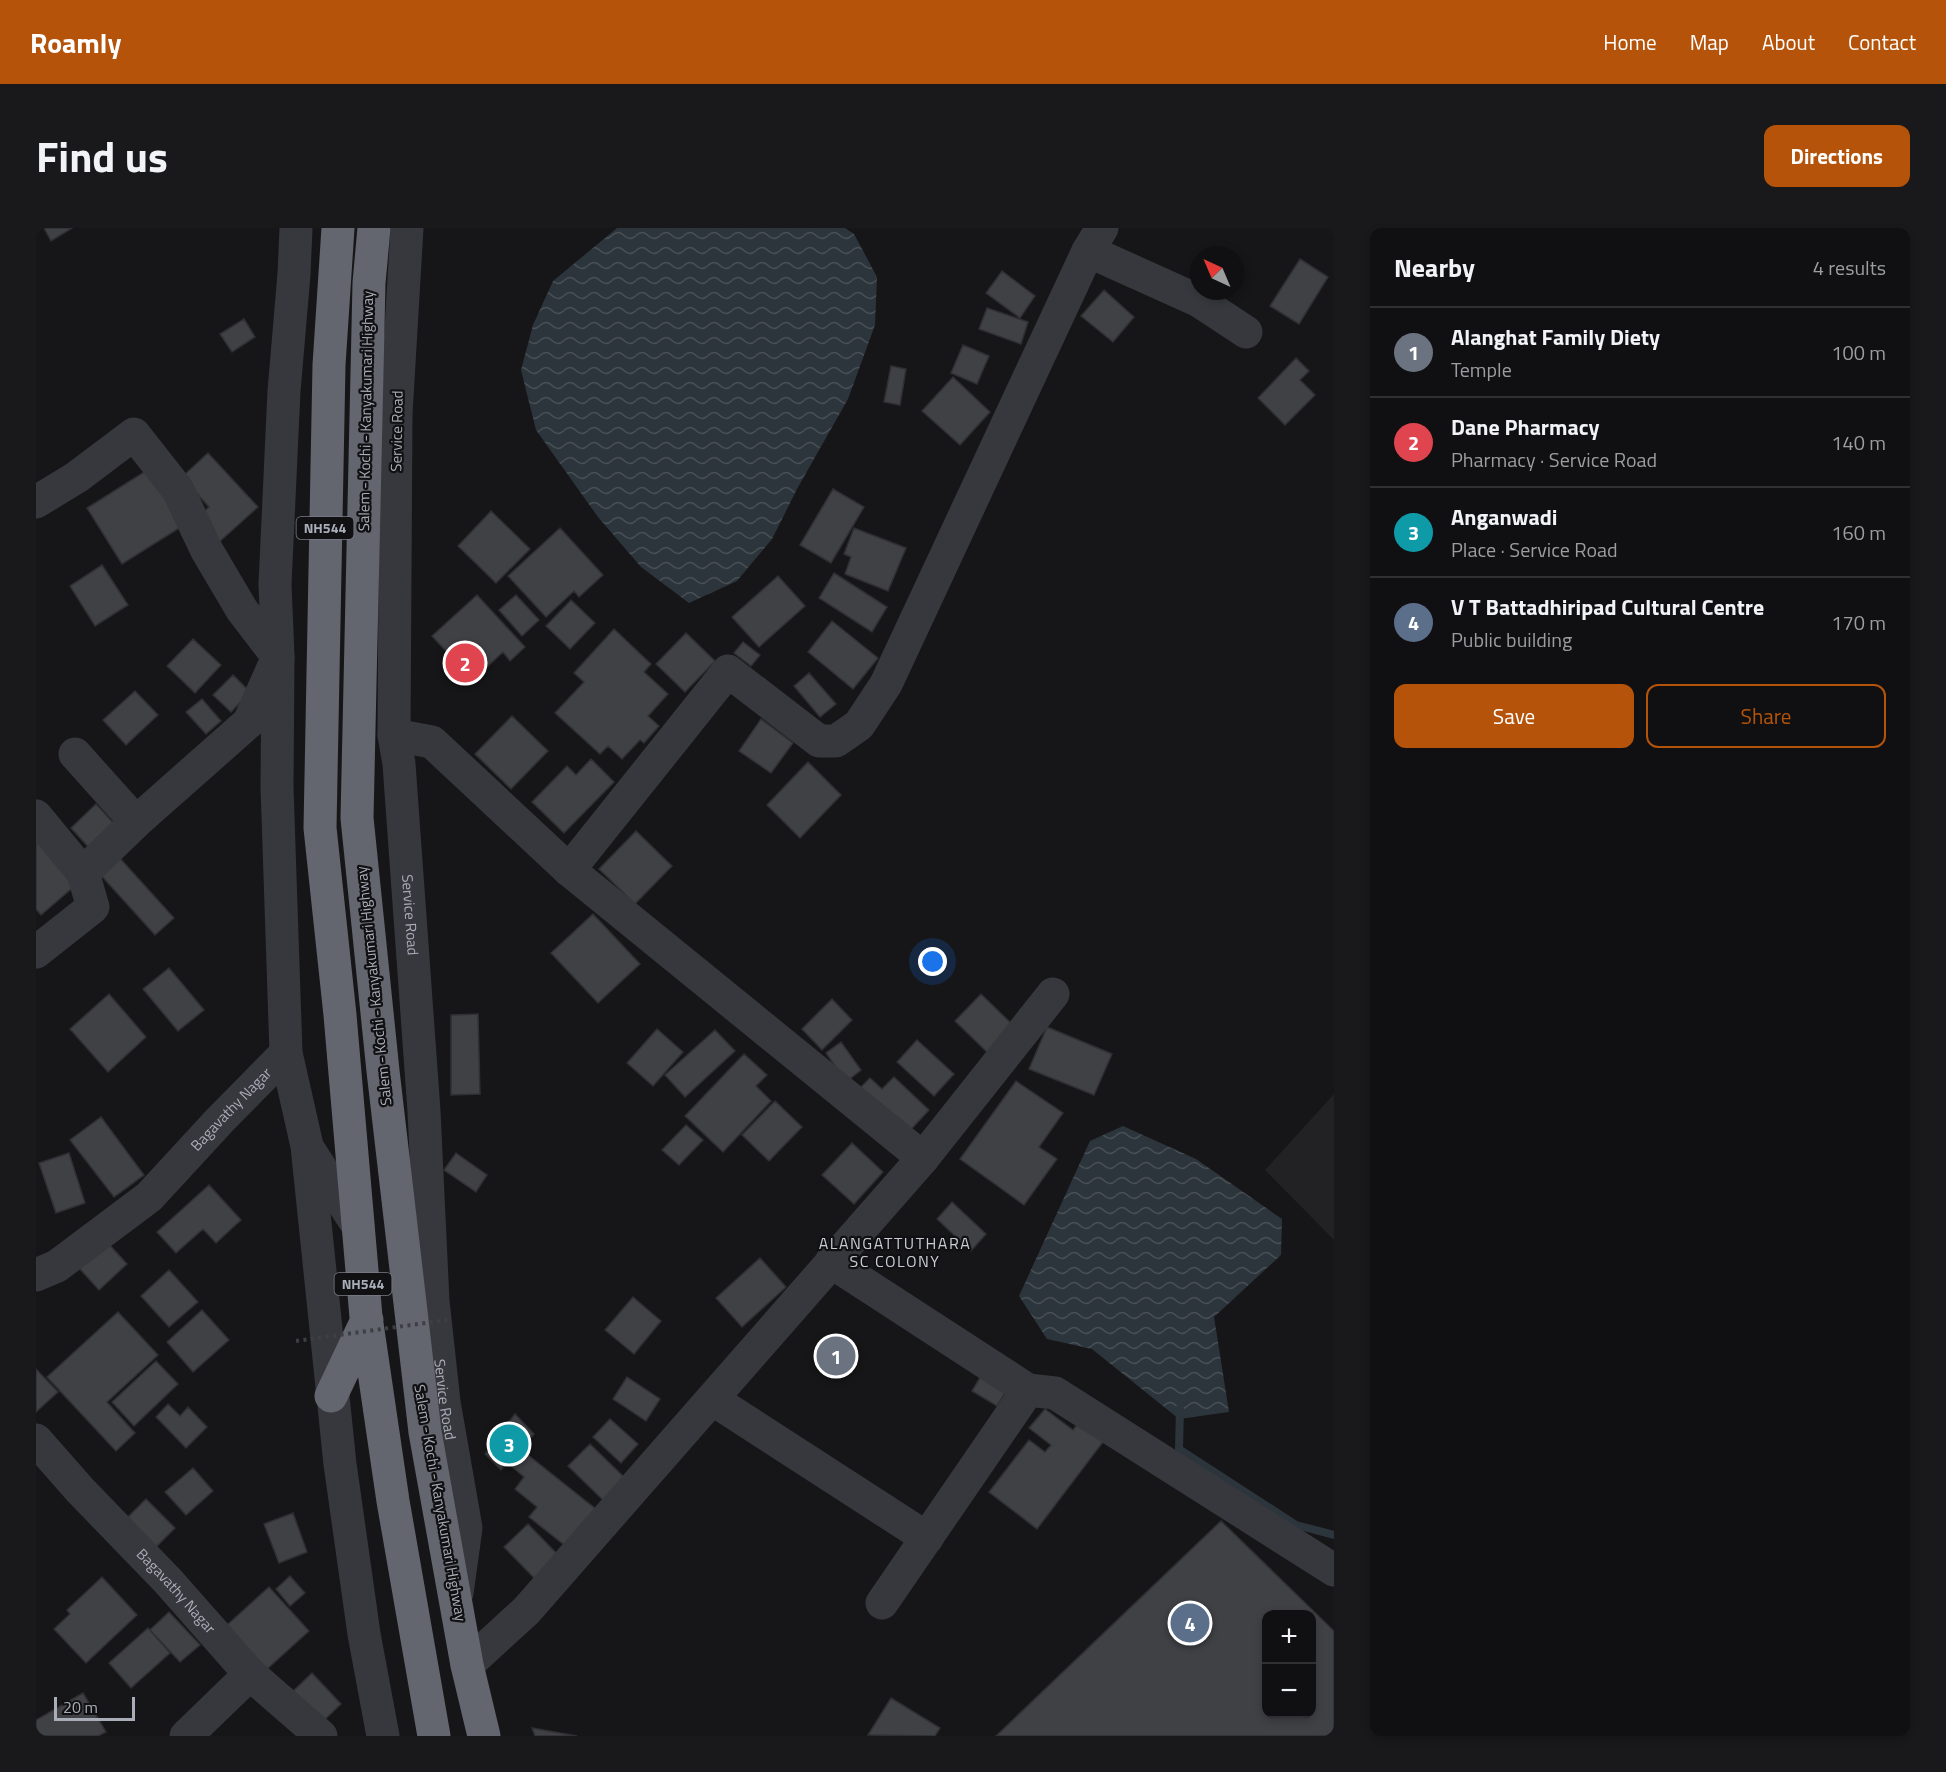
<!DOCTYPE html>
<html lang="en">
<head>
<meta charset="utf-8">
<style>
  body { margin:0; font-family:"Titillium Web",sans-serif; background:#19191b; color:#f1f3f6 }
  .controls { position:absolute; right:18px; bottom:18px; display:grid; overflow:hidden; border-radius:12px; box-shadow:0 3px 9px #0003 }
  .controls button { width:54px; height:54px; display:grid; place-items:center; padding:0; border:0; border-bottom:2px solid #303032; background:#101012; color:#f1f3f6; font:30px sans-serif }
  .compass { position:absolute; left:1154px; top:18px; width:54px; height:54px; border-radius:50%; background:#101012; box-shadow:0 3px 9px #0003; rotate:316deg }
  .scale { position:absolute; left:18px; bottom:15px; width:81px; box-sizing:border-box; padding-left:6px; border:3px solid #a8adb8; border-top:0; font-size:16px; line-height:21px; white-space:nowrap; color:#a8adb8; -webkit-text-stroke:4px #111113; paint-order:stroke }
  .you { position:absolute; left:897px; top:734px; width:21px; height:21px; margin:-15px; border:4px solid #fff; border-radius:50%; background:#1a73e8; box-shadow:0 0 0 9px #1a73e833 }
  .badge { display:grid; place-items:center; width:39px; height:39px; border-radius:50%; background:#b45309; color:#fff; font-size:20px; font-weight:700 }
  .pin { position:absolute; translate:-50% -50%; border:3px solid #fff; box-shadow:0 2px 6px #0006 }
  .list { margin:0; padding:0; list-style:none }
  h2 { display:flex; justify-content:space-between; align-items:center; height:78px; margin:0; padding:0 24px; font-size:26px }
  h2 small { font-size:20px; font-weight:400; color:#9c9d9f }
  .list li { display:grid; grid-template-columns:39px 1fr auto; gap:18px; align-items:center; box-sizing:border-box; height:90px; padding:0 24px; border-top:2px solid #303032 }
  .list b { display:block; font-size:22px; white-space:nowrap }
  .list p { margin:0; font-size:20px; white-space:nowrap; color:#9c9d9f }
  .list em { font-size:20px; font-style:normal; color:#9c9d9f }
  .actions { display:flex; gap:12px; padding:18px 24px }
  .actions a { flex:1; padding:14px 0; border:2px solid #b45309; border-radius:12px; text-align:center; font-size:21px; color:#b45309 }
  .actions .main { background:#b45309; color:#fff }
  .map { position:relative; flex:none; width:1298px; height:1508px; overflow:hidden; border-radius:12px }
  header { display:flex; align-items:center; gap:36px; box-sizing:border-box; height:84px; padding:0 30px; background:#b45309; color:#fff }
  header strong { font-size:28px }
  nav { display:flex; gap:33px; margin-inline-start:auto; font-size:21px }
  .intro { display:flex; align-items:center; justify-content:space-between; box-sizing:border-box; height:144px; padding:0 36px }
  h1 { margin:0; font-size:42px }
  .button { padding:15px 27px; border-radius:12px; background:#b45309; color:#fff; font-size:21px; font-weight:700 }
  main { display:flex; gap:36px; padding:0 36px }
  aside { flex:1; background:#101012; border-radius:12px; box-shadow:0 3px 9px #0003 }
  .map>svg:first-child { display:block }
  .built { fill:#222225 }
  .water { fill:url(#water-waves) }
  .lines { fill:none; stroke-linecap:round; stroke-linejoin:round }
  .stream { stroke:#2c353c; stroke-width:8 }
  .building { fill:#404145; stroke:#303034; stroke-width:1.5; fill-rule:evenodd }
  .minor { stroke:#37383d; stroke-width:33 }
  .highway { stroke:#63666e; stroke-width:33 }
  .path-bridge { stroke:#3d3f44; stroke-width:4; stroke-dasharray:3 4.5; stroke-linecap:butt }
  .labels { text-anchor:middle; stroke-width:4.5; stroke-linejoin:round; paint-order:stroke }
  .shield { fill:#111113; stroke:#7b7e86; stroke-width:1.5 }
  .shield-label { font-size:14px; font-weight:bold; fill:#a8adb8 }
  .street-label { font-size:15px; fill:#a8adb8; stroke:#111113 }
  .neighbourhood-label { font-size:16px; letter-spacing:1.5px; fill:#c9ccd4; stroke:#111113 }
</style>
</head>
<body>
<header>
<strong>Roamly</strong>
<nav><a>Home</a><a>Map</a><a>About</a><a>Contact</a></nav>
</header>
<div class="intro"><h1>Find us</h1><a class="button">Directions</a></div>
<main>
<div class="map">
<svg width="1298" height="1508" viewBox="0 0 1298 1508">
  <defs>
    <pattern id="water-waves" width="16" height="10" patternUnits="userSpaceOnUse" patternTransform="scale(1.5)"><rect width="16" height="10" fill="#2c353c"/><path d="M0 5q4-4 8 0t8 0" fill="none" stroke="#485056"/></pattern>
  </defs>
  <rect width="100%" height="100%" fill="#161618"/>
  <path class="built" d="M 1298,866 L 1298,1012 L 1229,942 Z"/>
  <path class="water" d="M 581,0 L 809,0 L 818,6 L 841,49 L 839,97 L 812,171 L 761,261 L 736,311 L 701,353 L 653,375 L 605,339 L 562,289 L 500,202 L 485,142 L 497,97 L 517,53 Z
    M 1087,898 L 1160,931 L 1246,991 L 1245,1027 L 1178,1089 L 1193,1184 L 1143,1191 L 1056,1121 L 1011,1111 L 983,1068 L 1054,913 Z"/>
  <g class="lines">
    <path class="stream" d="M 1144,1180 L 1143,1221 L 1260,1297 L 1298,1307"/>
  </g>
  <path class="building" d="M 8,0 L 36,0 L 15,13 Z
    M 1264,31 L 1292,49 L 1263,96 L 1234,78 Z
    M 966,43 L 999,68 L 984,90 L 950,65 Z
    M 1068,62 L 1098,89 L 1077,114 L 1045,88 Z
    M 951,80 L 992,94 L 985,116 L 943,101 Z
    M 208,91 L 219,109 L 196,124 L 184,106 Z
    M 927,117 L 953,128 L 941,156 L 915,145 Z
    M 1260,130 L 1273,143 L 1264,152 L 1279,167 L 1249,197 L 1222,170 Z
    M 855,138 L 870,141 L 864,177 L 848,174 Z
    M 917,149 L 954,184 L 924,217 L 886,183 Z
    M 172,225 L 222,279 L 182,315 L 160,291 L 173,279 L 146,249 Z
    M 113,241 L 148,297 L 86,336 L 51,280 Z
    M 797,261 L 828,279 L 795,335 L 764,317 Z
    M 455,283 L 494,321 L 460,355 L 422,318 Z
    M 524,300 L 567,347 L 543,369 L 538,363 L 510,389 L 472,348 Z
    M 818,300 L 870,320 L 852,363 L 809,346 L 815,329 L 808,326 Z
    M 66,337 L 92,377 L 59,398 L 34,358 Z
    M 798,345 L 851,379 L 836,404 L 783,370 Z
    M 742,348 L 769,378 L 723,419 L 696,389 Z
    M 441,367 L 489,419 L 474,433 L 467,424 L 437,452 L 396,408 Z
    M 480,367 L 503,392 L 486,408 L 463,382 Z
    M 535,372 L 559,395 L 534,421 L 510,398 Z
    M 796,393 L 842,430 L 817,461 L 772,424 Z
    M 578,401 L 615,436 L 608,444 L 632,466 L 612,488 L 623,498 L 608,515 L 604,512 L 586,531 L 572,518 L 564,526 L 519,485 L 548,454 L 538,445 Z
    M 650,405 L 679,433 L 649,464 L 620,436 Z
    M 157,411 L 185,437 L 159,465 L 131,438 Z
    M 707,414 L 724,427 L 715,438 L 698,425 Z
    M 773,445 L 800,476 L 784,489 L 758,458 Z
    M 197,447 L 214,464 L 195,484 L 177,467 Z
    M 99,463 L 122,487 L 90,517 L 67,492 Z
    M 166,471 L 185,493 L 170,506 L 150,484 Z
    M 476,488 L 512,523 L 475,561 L 439,526 Z
    M 725,491 L 757,515 L 735,545 L 703,523 Z
    M 555,531 L 578,554 L 528,605 L 496,574 L 531,538 L 540,547 Z
    M 772,534 L 805,567 L 764,610 L 731,577 Z
    M 60,576 L 81,599 L 56,623 L 35,600 Z
    M 600,603 L 636,638 L 599,676 L 563,641 Z
    M 0,609 L 41,656 L 5,687 L 0,681 Z
    M 81,627 L 138,690 L 119,707 L 62,644 Z
    M 557,686 L 604,736 L 562,775 L 515,725 Z
    M 133,740 L 168,782 L 142,803 L 107,761 Z
    M 73,766 L 110,809 L 72,844 L 34,801 Z
    M 945,766 L 981,801 L 954,827 L 919,793 Z
    M 796,771 L 816,792 L 786,822 L 766,801 Z
    M 442,786 L 444,866 L 415,867 L 415,787 Z
    M 1011,799 L 1076,826 L 1058,867 L 993,841 Z
    M 621,801 L 647,824 L 617,858 L 591,835 Z
    M 679,802 L 699,823 L 649,869 L 629,847 Z
    M 881,812 L 918,846 L 898,868 L 861,834 Z
    M 805,814 L 825,842 L 810,854 L 790,825 Z
    M 708,826 L 731,847 L 720,858 L 735,873 L 687,924 L 649,888 Z
    M 858,849 L 893,882 L 868,909 L 820,864 L 834,850 L 846,861 Z
    M 980,853 L 1027,885 L 1003,919 L 1021,931 L 988,977 L 924,931 Z
    M 739,873 L 766,899 L 733,933 L 706,907 Z
    M 65,889 L 108,947 L 78,969 L 34,912 Z
    M 650,897 L 667,912 L 643,937 L 626,922 Z
    M 816,915 L 847,944 L 818,976 L 786,947 Z
    M 33,925 L 49,975 L 20,985 L 3,935 Z
    M 420,925 L 451,947 L 440,964 L 408,942 Z
    M 173,957 L 205,992 L 180,1015 L 167,1001 L 140,1025 L 121,1004 Z
    M 916,974 L 950,1006 L 935,1023 L 901,991 Z
    M 71,1014 L 91,1036 L 63,1062 L 43,1040 Z
    M 724,1030 L 750,1059 L 706,1099 L 680,1070 Z
    M 133,1042 L 162,1074 L 133,1099 L 105,1068 Z
    M 597,1069 L 625,1093 L 598,1126 L 569,1102 Z
    M 166,1082 L 193,1112 L 157,1144 L 131,1114 Z
    M 82,1084 L 122,1127 L 71,1174 L 99,1205 L 80,1223 L 11,1149 Z
    M 956,1129 L 982,1144 L 961,1178 L 936,1163 Z
    M 120,1133 L 142,1156 L 98,1198 L 76,1174 Z
    M 0,1141 L 22,1164 L 0,1184 Z
    M 591,1149 L 624,1171 L 610,1193 L 577,1171 Z
    M 132,1176 L 144,1188 L 152,1179 L 171,1199 L 150,1220 L 120,1189 Z
    M 1009,1181 L 1037,1202 L 1048,1187 L 1073,1206 L 1001,1301 L 953,1264 L 993,1212 L 1009,1224 L 1015,1217 L 993,1200 Z
    M 479,1186 L 498,1206 L 465,1242 L 449,1226 Z
    M 574,1191 L 602,1216 L 585,1235 L 557,1209 Z
    M 554,1216 L 592,1253 L 570,1275 L 532,1238 Z
    M 487,1223 L 561,1282 L 532,1320 L 493,1289 L 501,1279 L 479,1261 L 488,1249 L 475,1238 Z
    M 157,1240 L 177,1263 L 150,1287 L 129,1264 Z
    M 110,1271 L 139,1300 L 118,1321 L 89,1292 Z
    M 257,1285 L 271,1324 L 243,1335 L 228,1296 Z
    M 1185,1293 L 1298,1403 L 1298,1508 L 960,1508 ZM 1230,1386 L 1276,1386 L 1276,1486 L 1230,1486 Z
    M 492,1296 L 525,1330 L 501,1353 L 468,1319 Z
    M 254,1348 L 269,1365 L 254,1378 L 240,1361 Z
    M 66,1349 L 101,1387 L 50,1435 L 18,1401 L 34,1386 L 31,1382 Z
    M 233,1359 L 273,1403 L 230,1442 L 190,1398 Z
    M 133,1384 L 164,1417 L 144,1434 L 114,1402 Z
    M 112,1400 L 134,1425 L 95,1460 L 73,1435 Z
    M 276,1445 L 305,1476 L 282,1498 L 253,1467 Z
    M 47,1465 L 70,1504 L 62,1508 L 5,1508 L 0,1500 L 0,1492 Z
    M 855,1470 L 904,1500 L 899,1508 L 832,1507 Z
    M 496,1500 L 541,1508 L 499,1508 Z"/>
  <g class="lines">
    <g class="minor">
      <path d="M 260,0 L 258,46 L 248,163 L 239,356 L 242,429 L 241,559 L 250,825 L 271,918 L 304,1236 L 328,1406 L 347,1508"/>
      <path id="s1" d="M 371,0 L 360,186 L 358,507 L 363,536 L 388,883 L 397,1073 L 408,1174 L 430,1300 L 421,1365"/>
      <path d="M 1052,23 L 1163,73 L 1210,104"/>
      <path d="M 0,274 L 41,249 L 98,206 L 142,262 L 170,321 L 206,382 L 242,429"/>
      <path d="M 358,507 L 396,514 L 533,642 L 887,930"/>
      <path d="M 39,526 L 100,594 L 213,494 L 237,440"/>
      <path d="M 0,588 L 47,645 L 57,679 L 0,724"/>
      <path d="M 533,642 L 692,443 L 783,513 L 800,513 L 823,497 L 850,456 L 1052,23 L 1066,0"/>
      <path d="M 47,645 L 100,594"/>
      <path d="M 273,922 L 322,998"/>
      <path d="M 795,1034 L 992,1162"/>
      <path id="s2" d="M 0,1047 L 21,1038 L 113,969 L 184,892 L 250,825"/>
      <path d="M 676,1171 L 891,1310"/>
      <path id="s3" d="M 0,1212 L 44,1262 L 132,1353 L 214,1446 L 285,1508"/>
      <path d="M 846,1375 L 992,1162 L 1019,1165 L 1298,1342"/>
      <path d="M 431,1437 L 490,1383 L 887,930 L 1017,766"/>
      <path d="M 150,1508 L 214,1446"/>
    </g>
    <path class="highway" d="M 302,0 L 293,137 L 284,600 L 304,787 L 330,1089 L 357,1273 L 398,1508
      M 338,0 L 333,55 L 321,590 L 347,843 L 389,1204 L 431,1437 L 448,1508
      M 295,1168 L 331,1092"/>
    <path class="path-bridge" d="M 260,1113 L 411,1092"/>
  </g>
  <g class="labels">
    <g class="shield">
      <rect x="260.5" y="289" width="57" height="22" rx="4.5"/>
      <rect x="298.5" y="1045" width="57" height="22" rx="4.5"/>
    </g>
    <g class="shield-label">
      <text x="289" y="305">NH544</text>
      <text x="327" y="1061">NH544</text>
    </g>
    <g class="street-label">
      <text transform="translate(330 183) rotate(-89)" y="5">Salem - Kochi - Kanyakumari Highway</text>
      <text transform="translate(361 203) rotate(-89)" y="5">Service Road</text>
      <text dy="5" stroke="none"><textPath href="#s1" startOffset="688">Service Road</textPath></text>
      <text transform="translate(338 758) rotate(-96)" y="5">Salem - Kochi - Kanyakumari Highway</text>
      <text dy="5" stroke="none"><textPath href="#s2" startOffset="258">Bagavathy Nagar</textPath></text>
      <text dy="5" stroke="none"><textPath href="#s1" startOffset="1174">Service Road</textPath></text>
      <text transform="translate(404 1275) rotate(80)" y="5">Salem - Kochi - Kanyakumari Highway</text>
      <text dy="5" stroke="none"><textPath href="#s3" startOffset="206">Bagavathy Nagar</textPath></text>
    </g>
    <g class="neighbourhood-label">
      <text x="859" y="1021">ALANGATTUTHARA<tspan x="859" dy="18">SC COLONY</tspan></text>
    </g>
  </g>
</svg>
<div class="controls">
<button>+</button>
<button>−</button>
</div>
<svg class="compass" viewBox="-18 -18 36 36"><path d="M0-13l5 13h-10z" fill="#e53935"/><path d="M0 13l5-13h-10z" fill="#9c9d9f"/></svg>
<div class="scale">20 m</div>
<div class="you"></div>
<div class="pin badge" style="left:800px;top:1128px;background:#6b7280">1</div>
<div class="pin badge" style="left:429px;top:435px;background:#e0444e">2</div>
<div class="pin badge" style="left:473px;top:1216px;background:#0f9aa8">3</div>
<div class="pin badge" style="left:1154px;top:1395px;background:#5c6f8a">4</div>
</div>
<aside>
<h2>Nearby<small>4 results</small></h2>
<ul class="list">
<li><span class="badge" style="background:#6b7280">1</span><div><b>Alanghat Family Diety</b><p>Temple</p></div><em>100 m</em></li>
<li><span class="badge" style="background:#e0444e">2</span><div><b>Dane Pharmacy</b><p>Pharmacy · Service Road</p></div><em>140 m</em></li>
<li><span class="badge" style="background:#0f9aa8">3</span><div><b>Anganwadi</b><p>Place · Service Road</p></div><em>160 m</em></li>
<li><span class="badge" style="background:#5c6f8a">4</span><div><b>V T Battadhiripad Cultural Centre</b><p>Public building</p></div><em>170 m</em></li>
</ul>
<div class="actions"><a class="main">Save</a><a>Share</a></div>
</aside>
</main>
</body>
</html>
